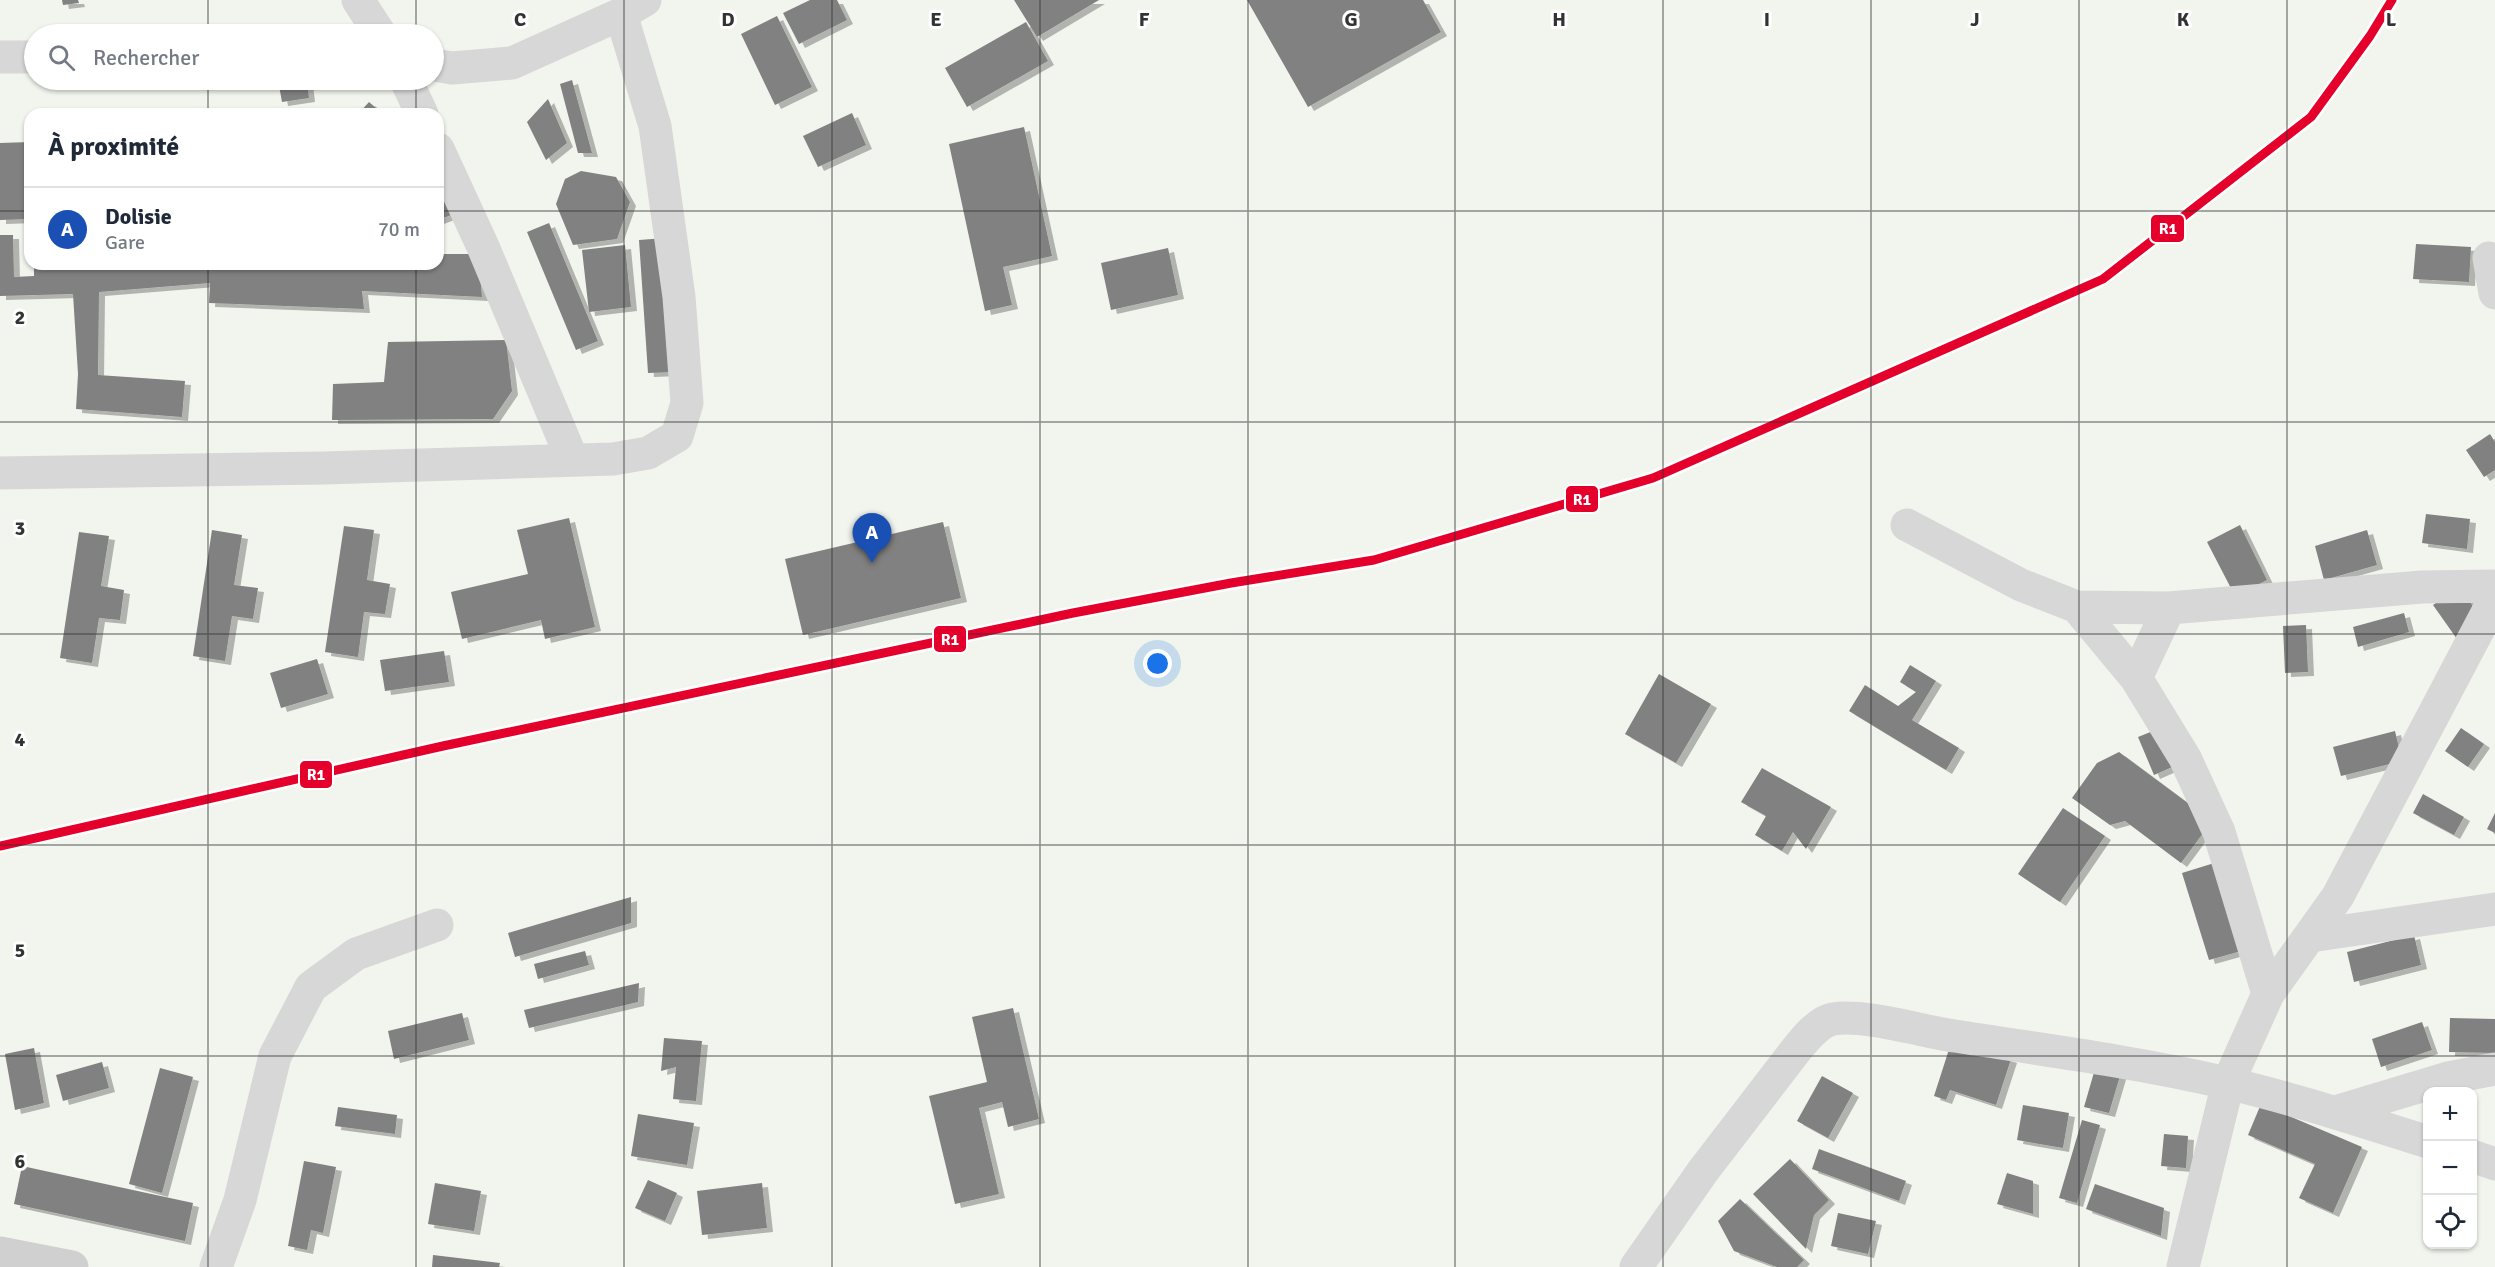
<!DOCTYPE html>
<html lang="fr">
<head>
<meta charset="utf-8">
<style>
  body { margin:0; font-family:Signika,sans-serif; background:#f6f6f7; color:#1f2937 }
  .controls { position:absolute; right:18px; bottom:18px; display:grid; overflow:hidden; border-radius:12px; box-shadow:0 2px 4px #0004 }
  .controls button { width:54px; height:54px; display:grid; place-items:center; padding:0; border:0; border-bottom:2px solid #e0e1e3; background:#fff; color:#1f2937; font:30px sans-serif }
  .you { position:absolute; left:1158px; top:664px; width:21px; height:21px; margin:-15px; border:4px solid #fff; border-radius:50%; background:#1a73e8; box-shadow:0 0 0 9px #1a73e833 }
  .badge { display:grid; place-items:center; width:39px; height:39px; border-radius:50%; background:#ea580c; color:#fff; font-size:20px; font-weight:700 }
  .pin { position:absolute; translate:-50% -50px; filter:drop-shadow(0 2px 3px #0008) }
  .pin::after { content:''; position:absolute; top:32px; width:21px; height:18px; background:inherit; clip-path:polygon(0 0,100% 0,50% 100%) }
  .list { margin:0; padding:0; list-style:none }
  h2 { display:flex; justify-content:space-between; align-items:center; height:78px; margin:0; padding:0 24px; font-size:26px }
  h2 small { font-size:20px; font-weight:400; color:#747a83 }
  .list li { display:grid; grid-template-columns:39px 1fr auto; gap:18px; align-items:center; box-sizing:border-box; height:84px; padding:0 24px; border-top:2px solid #e0e1e3 }
  .list b { display:block; font-size:22px; white-space:nowrap }
  .list p { margin:0; font-size:20px; white-space:nowrap; color:#747a83 }
  .list em { font-size:20px; font-style:normal; color:#747a83 }
  .icon { flex:none; width:33px; height:33px; fill:none; stroke:currentColor; stroke-width:2; stroke-linecap:round; stroke-linejoin:round }
  .map { position:relative; flex:none; width:2495px; height:1267px; overflow:hidden }
  .search { position:absolute; background:#fff; box-shadow:0 2px 4px #0004; left:24px; top:24px; width:420px; height:66px; display:flex; align-items:center; gap:15px; box-sizing:border-box; padding:0 21px; border-radius:33px; color:#747a83; font-size:22px }
  .panel { position:absolute; background:#fff; box-shadow:0 2px 4px #0004; left:24px; top:108px; width:420px; height:162px; border-radius:18px }
  .map>svg:first-child { display:block }
  .green { fill:#f1f5ed; fill-rule:evenodd }
  .building { fill:#818181; filter:url(#shadow) }
  .lines { fill:none; stroke-linecap:round; stroke-linejoin:round }
  .minor { stroke:#d7d7d7; stroke-width:33 }
  .secondary { stroke:#d0d0d0; stroke-width:33 }
  .rail { stroke:#bebebe; stroke-width:4.5; stroke-dasharray:6 4.5; stroke-linecap:butt }
  .rail-1-casing { stroke:#fff; stroke-width:14 }
  .rail-1 { stroke:#e4002b; stroke-width:9 }
  .grid { fill:none; stroke:#333; stroke-width:1.5; stroke-opacity:0.55 }
  .grid-label { font-size:20px; text-anchor:middle; font-weight:bold; fill:#333; stroke:#fff; stroke-width:6; stroke-linejoin:round; paint-order:stroke }
  .line-badge { stroke:#fff; stroke-width:2 }
  .badge-label { font-size:16px; text-anchor:middle; font-weight:bold; fill:#fff }
</style>
</head>
<body>
<div class="map">
<svg width="2495" height="1267" viewBox="0 0 2495 1267">
  <defs>
    <filter id="shadow"><feDropShadow dx="6" dy="4" stdDeviation="0" flood-color="#0004"/></filter>
  </defs>
  <rect width="100%" height="100%" fill="#fff"/>
  <path class="green" d="M 0,0 L 2495,0 L 2495,1267 L 0,1267 ZM 34,34 L 434,34 L 434,80 L 34,80 ZM 30,114 L 438,114 L 438,264 L 30,264 ZM 2428,1092 L 2472,1092 L 2472,1244 L 2428,1244 Z"/>
  <path class="building" d="M 62,0 L 78,0 L 79,3 L 63,5 Z
    M 810,0 L 837,0 L 847,20 L 799,44 L 783,13 Z
    M 1014,0 L 1099,0 L 1037,37 Z
    M 1247,0 L 1423,0 L 1441,32 L 1308,107 Z
    M 777,16 L 812,87 L 775,105 L 741,34 Z
    M 1026,22 L 1048,61 L 967,107 L 945,68 Z
    M 278,80 L 307,80 L 309,98 L 282,102 Z
    M 572,80 L 583,120 L 592,153 L 578,153 L 560,84 Z
    M 548,99 L 567,143 L 546,160 L 527,122 Z
    M 369,102 L 383,114 L 358,114 Z
    M 852,113 L 866,145 L 818,167 L 803,136 Z
    M 1024,127 L 1052,256 L 1003,267 L 1012,305 L 985,311 L 949,144 Z
    M 30,142 L 30,219 L 0,220 L 0,143 Z
    M 581,171 L 616,177 L 630,202 L 617,239 L 573,245 L 556,204 L 565,179 Z
    M 438,184 L 459,212 L 438,220 Z
    M 549,223 L 598,341 L 576,350 L 527,232 Z
    M 0,235 L 13,235 L 14,277 L 34,276 L 34,264 L 438,264 L 438,254 L 478,254 L 482,297 L 362,291 L 364,309 L 209,303 L 210,283 L 99,292 L 98,375 L 185,381 L 182,417 L 76,409 L 78,374 L 73,294 L 0,296 Z
    M 665,238 L 674,372 L 648,373 L 639,240 Z
    M 2416,244 L 2471,247 L 2469,282 L 2413,279 Z
    M 625,245 L 631,307 L 589,312 L 582,250 Z
    M 1168,248 L 1178,295 L 1111,310 L 1101,263 Z
    M 506,340 L 512,391 L 493,419 L 332,420 L 333,384 L 384,382 L 388,342 Z
    M 2490,434 L 2495,442 L 2495,470 L 2484,477 L 2466,450 Z
    M 2426,514 L 2470,519 L 2467,549 L 2422,543 Z
    M 569,518 L 595,627 L 545,639 L 541,620 L 462,639 L 451,592 L 528,574 L 517,530 Z
    M 943,522 L 961,598 L 803,635 L 785,559 Z
    M 2240,525 L 2267,580 L 2235,596 L 2207,542 Z
    M 344,526 L 374,530 L 367,580 L 390,584 L 385,614 L 364,612 L 358,657 L 325,652 Z
    M 212,530 L 242,535 L 234,585 L 258,588 L 253,619 L 232,616 L 225,661 L 193,656 Z
    M 2367,530 L 2377,565 L 2324,580 L 2315,546 Z
    M 79,532 L 109,536 L 101,586 L 124,590 L 120,620 L 99,618 L 92,663 L 60,658 Z
    M 2459,587 L 2483,620 L 2457,639 L 2433,605 Z
    M 2404,613 L 2409,632 L 2358,647 L 2353,627 Z
    M 2306,625 L 2308,672 L 2285,673 L 2283,626 Z
    M 444,651 L 449,682 L 385,691 L 380,660 Z
    M 317,659 L 328,694 L 281,708 L 270,673 Z
    M 1910,665 L 1936,681 L 1912,720 L 1959,748 L 1946,770 L 1849,711 L 1865,685 L 1898,706 L 1916,692 L 1900,682 Z
    M 1659,674 L 1711,704 L 1676,763 L 1625,734 Z
    M 2163,727 L 2179,764 L 2154,775 L 2138,737 Z
    M 2461,728 L 2484,744 L 2468,767 L 2445,751 Z
    M 2395,731 L 2402,761 L 2341,776 L 2333,747 Z
    M 2119,752 L 2212,821 L 2181,863 L 2125,821 L 2110,825 L 2072,798 L 2097,763 Z
    M 1762,768 L 1831,807 L 1806,849 L 1793,832 L 1782,851 L 1755,835 L 1766,816 L 1741,802 Z
    M 2423,794 L 2464,817 L 2454,835 L 2413,813 Z
    M 2063,808 L 2105,836 L 2060,902 L 2018,874 Z
    M 2495,813 L 2495,833 L 2487,829 Z
    M 2224,860 L 2252,948 L 2209,960 L 2182,873 Z
    M 631,897 L 631,923 L 515,957 L 508,933 Z
    M 2414,935 L 2421,965 L 2354,982 L 2347,952 Z
    M 585,951 L 589,965 L 538,979 L 534,964 Z
    M 639,983 L 638,1002 L 529,1028 L 524,1010 Z
    M 1013,1008 L 1039,1119 L 1008,1127 L 1002,1102 L 979,1108 L 999,1194 L 955,1204 L 929,1096 L 987,1082 L 972,1017 Z
    M 462,1013 L 469,1040 L 394,1059 L 388,1031 Z
    M 2450,1018 L 2495,1019 L 2495,1053 L 2449,1052 Z
    M 2422,1022 L 2432,1050 L 2381,1067 L 2372,1039 Z
    M 664,1038 L 702,1041 L 696,1101 L 673,1099 L 676,1067 L 661,1071 Z
    M 1952,1040 L 2011,1059 L 1996,1105 L 1950,1090 L 1946,1100 L 1934,1096 Z
    M 34,1048 L 44,1103 L 15,1110 L 5,1054 Z
    M 102,1062 L 109,1088 L 63,1101 L 56,1075 Z
    M 2097,1062 L 2122,1069 L 2109,1113 L 2084,1107 Z
    M 160,1068 L 193,1077 L 162,1193 L 129,1184 Z
    M 1822,1076 L 1853,1093 L 1828,1138 L 1797,1121 Z
    M 2261,1104 L 2362,1147 L 2333,1213 L 2299,1198 L 2315,1164 L 2248,1135 Z
    M 2023,1105 L 2069,1113 L 2063,1148 L 2017,1140 Z
    M 338,1107 L 397,1115 L 395,1134 L 335,1126 Z
    M 638,1114 L 694,1123 L 687,1165 L 631,1156 Z
    M 2082,1120 L 2100,1125 L 2077,1203 L 2059,1198 Z
    M 2164,1134 L 2188,1136 L 2186,1168 L 2161,1166 Z
    M 1819,1149 L 1906,1181 L 1899,1201 L 1812,1169 Z
    M 1790,1159 L 1829,1200 L 1814,1215 L 1806,1249 L 1753,1194 Z
    M 304,1161 L 336,1167 L 323,1233 L 311,1230 L 307,1250 L 288,1246 Z
    M 22,1166 L 193,1203 L 185,1241 L 14,1204 Z
    M 2007,1173 L 2033,1181 L 2033,1214 L 1997,1204 Z
    M 648,1180 L 677,1193 L 665,1221 L 635,1208 Z
    M 435,1183 L 481,1191 L 474,1231 L 428,1224 Z
    M 762,1183 L 767,1228 L 702,1235 L 697,1191 Z
    M 2095,1184 L 2164,1208 L 2161,1236 L 2086,1209 Z
    M 1740,1199 L 1804,1260 L 1797,1267 L 1777,1267 L 1734,1251 L 1718,1221 Z
    M 1838,1213 L 1876,1221 L 1868,1254 L 1831,1246 Z
    M 433,1255 L 500,1263 L 499,1267 L 432,1267 Z"/>
  <g class="lines">
    <path class="minor" d="M 358,0 L 380,34
      M 0,57 L 34,57
      M 434,65 L 452,68 L 512,63 L 621,14 L 645,0
      M 406,80 L 422,114
      M 438,149 L 484,249 L 572,459
      M 2489,258 L 2495,293
      M 0,473 L 324,468 L 613,459 L 648,453 L 677,436 L 687,403 L 679,297 L 655,126 L 621,14
      M 1907,525 L 2021,585 L 2077,607 L 2136,678 L 2185,758 L 2219,832 L 2268,994 L 2228,1083 L 2183,1267
      M 2077,607 L 2169,608 L 2422,587 L 2495,586
      M 2136,678 L 2169,608
      M 2310,936 L 2495,909
      M 2268,994 L 2338,896 L 2495,598
      M 2335,1112 L 2448,1078 L 2495,1069
      M 2472,1156 L 2495,1164
      M 216,1267 L 240,1200 L 275,1056 L 311,987 L 356,954 L 437,925
      M 1636,1267 L 1703,1171 L 1796,1050 C 1805,1039 1818,1022 1833,1019 C 1865,1014 1921,1031 1954,1036 C 2046,1050 2137,1062 2227,1083 C 2295,1099 2361,1121 2428,1142"/>
    <path class="secondary" d="M 0,1253 L 72,1267"/>
    <path class="rail" d="M 0,846 C 409,754 819,662 1231,583"/>
    <defs>
      <path id="rail-1" d="M 0,846 L 443,746 L 1073,613 L 1231,583 L 1374,560 L 1653,478 L 2103,279 L 2311,117 L 2370,36 L 2392,0"/>
    </defs>
    <use href="#rail-1" class="rail-1-casing"/>
    <use href="#rail-1" class="rail-1"/>
  </g>
  <path class="grid" d="M 208,0 L 208,34M 416,0 L 416,34M 624,0 L 624,1267M 832,0 L 832,1267M 1040,0 L 1040,1267M 1248,0 L 1248,1267M 1455,0 L 1455,1267M 1663,0 L 1663,1267M 1871,0 L 1871,1267M 2079,0 L 2079,1267M 2287,0 L 2287,1267M 208,80 L 208,114M 416,80 L 416,114M 0,211 L 30,211M 438,211 L 2495,211M 208,264 L 208,1267M 416,264 L 416,1267M 0,422 L 2495,422M 0,634 L 2495,634M 0,845 L 2495,845M 0,1056 L 2495,1056"/>
  <g class="grid-label">
    <text x="520" y="26">C</text>
    <text x="728" y="26">D</text>
    <text x="936" y="26">E</text>
    <text x="1144" y="26">F</text>
    <text x="1351" y="26">G</text>
    <text x="1559" y="26">H</text>
    <text x="1767" y="26">I</text>
    <text x="1975" y="26">J</text>
    <text x="2183" y="26">K</text>
    <text x="2391" y="26">L</text>
    <text x="20" y="324">2</text>
    <text x="20" y="535">3</text>
    <text x="20" y="746">4</text>
    <text x="20" y="957">5</text>
    <text x="20" y="1168">6</text>
  </g>
  <g class="line-badge">
    <rect x="2150" y="214" width="35" height="29" rx="6" fill="#e4002b"/>
    <rect x="1565" y="485" width="34" height="28" rx="6" fill="#e4002b"/>
    <rect x="933" y="625" width="34" height="28" rx="6" fill="#e4002b"/>
    <rect x="299" y="760" width="34" height="29" rx="6" fill="#e4002b"/>
  </g>
  <g class="badge-label">
    <text x="2168" y="234">R1</text>
    <text x="1582" y="505">R1</text>
    <text x="950" y="645">R1</text>
    <text x="316" y="780">R1</text>
  </g>
</svg>
<div class="controls">
<button>+</button>
<button>−</button>
<button><svg class="icon" aria-label="locate" viewBox="0 0 24 24"><circle cx="12" cy="12" r="6"/><path d="M12 2v4M12 18v4M2 12h4M18 12h4"/></svg></button>
</div>
<div class="you"></div>
<div class="pin badge" style="left:872px;top:563px;background:#1a4fb4">A</div>
<div class="search"><svg class="icon" aria-label="search" viewBox="0 0 24 24"><circle cx="10" cy="10" r="6"/><path d="M15 15l6 6"/></svg>Rechercher</div>
<section class="panel">
<h2>À proximité<small></small></h2>
<ul class="list">
<li><span class="badge" style="background:#1a4fb4">A</span><div><b>Dolisie</b><p>Gare</p></div><em>70 m</em></li>
</ul>
</section>
</div>
</body>
</html>
